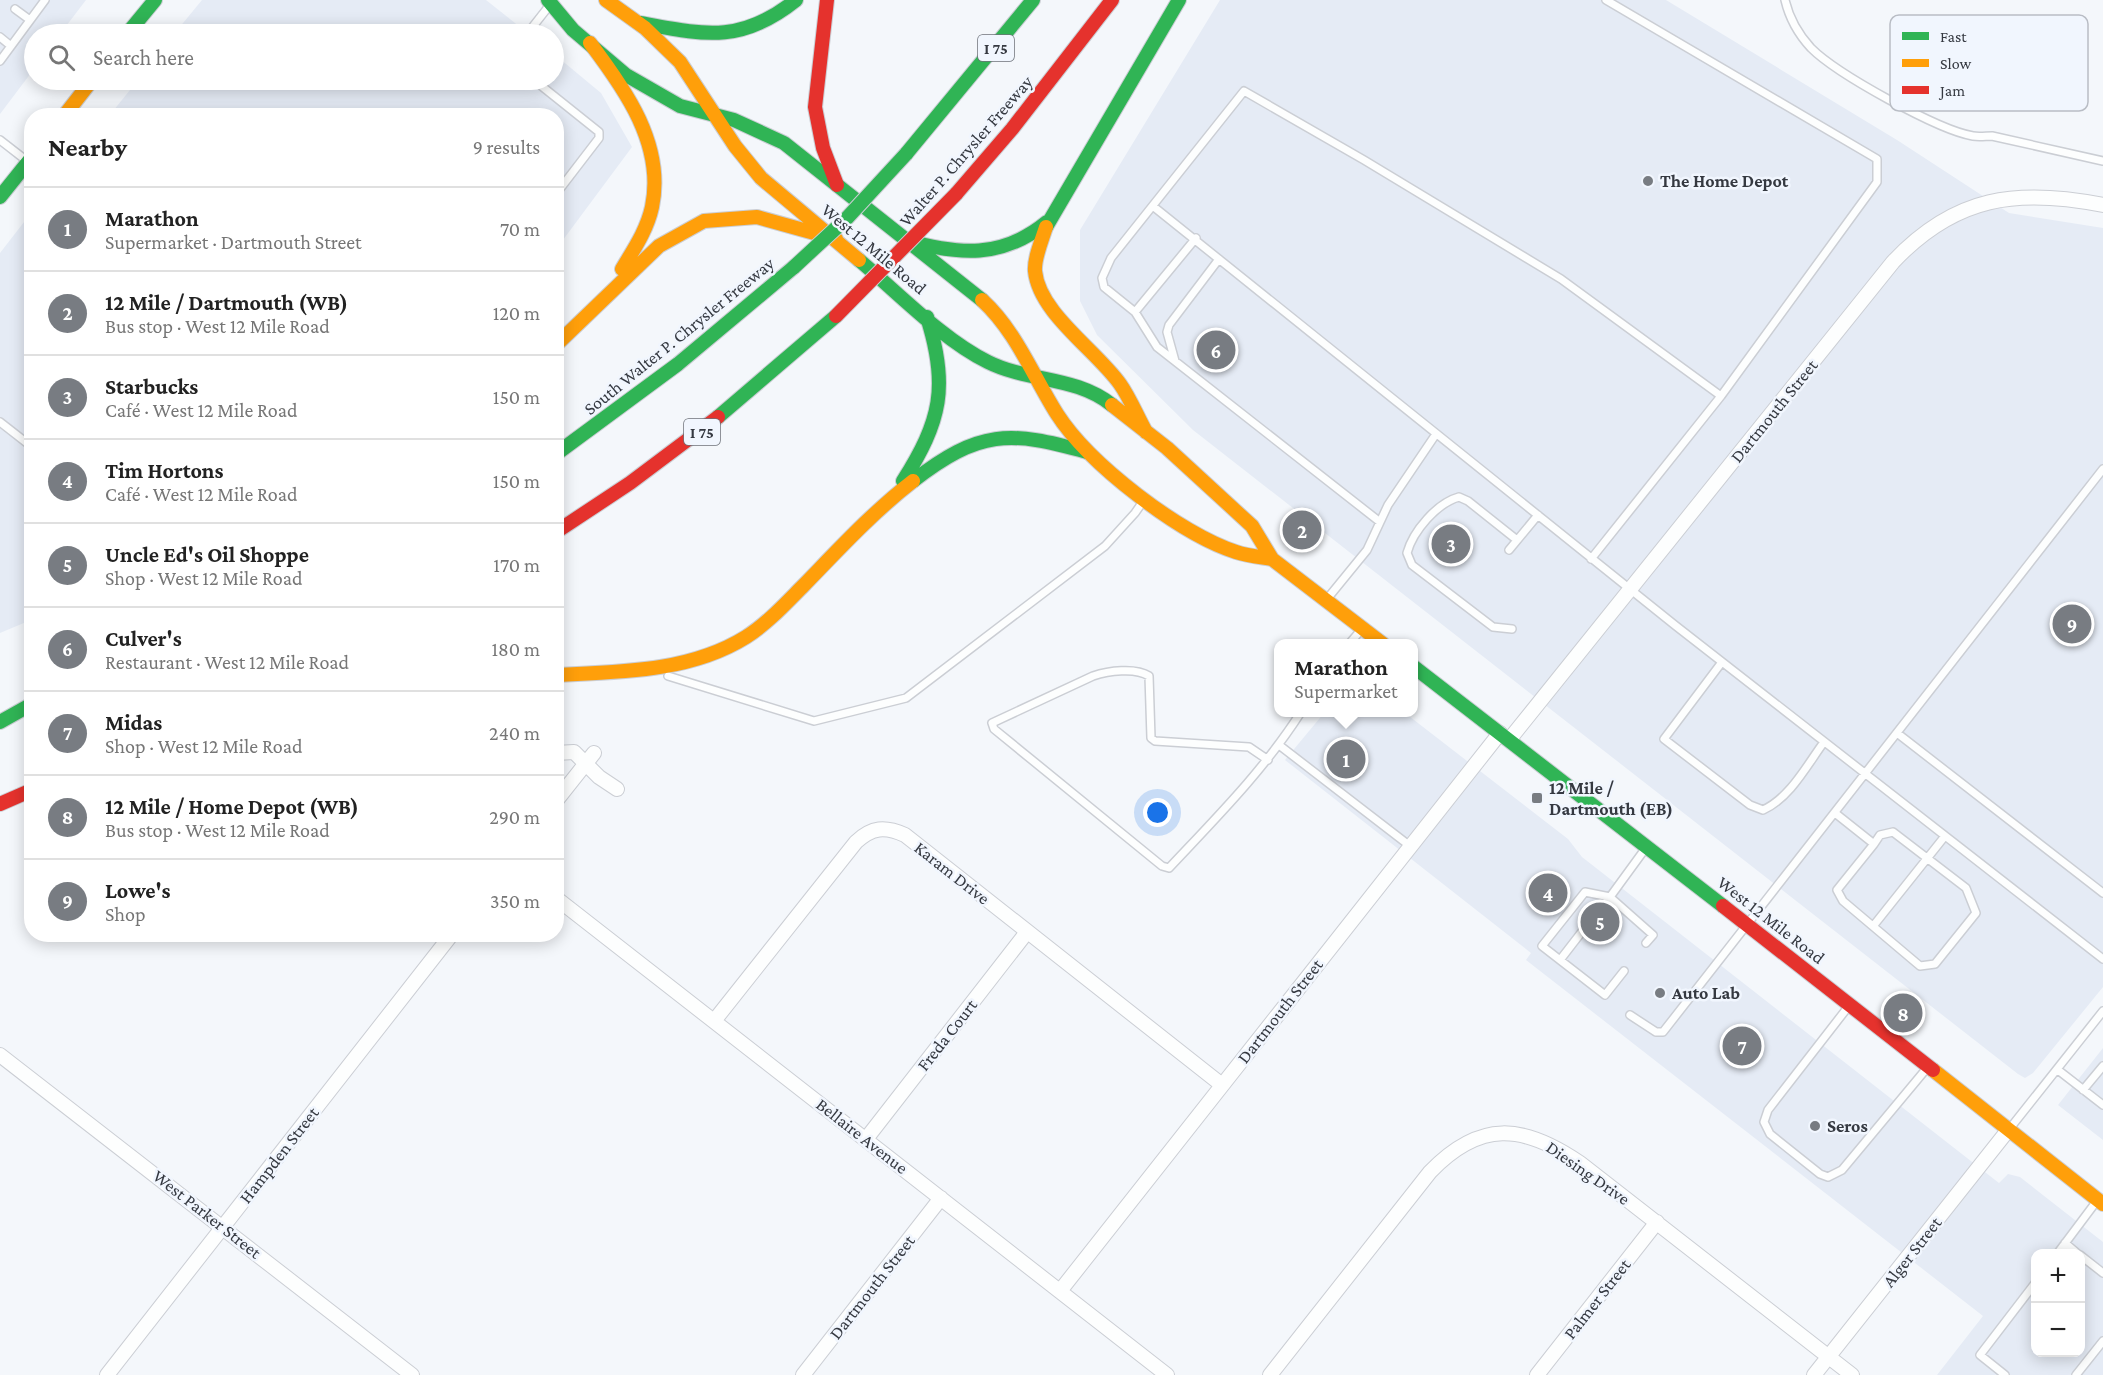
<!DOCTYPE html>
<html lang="en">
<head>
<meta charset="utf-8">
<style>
  body { margin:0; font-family:"Crimson Pro",serif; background:#f2f2f2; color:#222 }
  .controls { position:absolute; right:18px; bottom:18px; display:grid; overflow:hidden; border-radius:12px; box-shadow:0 3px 15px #0003 }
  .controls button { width:54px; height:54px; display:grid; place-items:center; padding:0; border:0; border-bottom:2px solid #e0e0e0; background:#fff; color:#222; font:30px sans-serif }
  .you { position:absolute; left:1158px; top:813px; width:21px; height:21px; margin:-15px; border:4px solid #fff; border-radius:50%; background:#1a73e8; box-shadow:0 0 0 9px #1a73e833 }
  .badge { display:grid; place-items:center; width:39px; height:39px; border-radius:50%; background:#787c82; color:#fff; font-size:20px; font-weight:700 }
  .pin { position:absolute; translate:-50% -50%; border:3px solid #fff; box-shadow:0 2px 6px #0006 }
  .popup { position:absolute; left:1274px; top:639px; width:144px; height:78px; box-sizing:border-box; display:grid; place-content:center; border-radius:12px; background:#fff; filter:drop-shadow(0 2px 4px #0005); font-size:20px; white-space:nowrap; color:#767676 }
  .popup b { font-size:22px; color:#222 }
  .popup::after { content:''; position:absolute; left:50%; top:100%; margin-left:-12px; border:12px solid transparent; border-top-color:#fff }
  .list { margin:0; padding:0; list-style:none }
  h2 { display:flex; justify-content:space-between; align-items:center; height:78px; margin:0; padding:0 24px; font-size:26px }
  h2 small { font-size:20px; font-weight:400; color:#767676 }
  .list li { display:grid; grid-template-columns:39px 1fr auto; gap:18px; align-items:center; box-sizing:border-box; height:84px; padding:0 24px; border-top:2px solid #e0e0e0 }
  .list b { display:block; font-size:22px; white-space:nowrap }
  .list p { margin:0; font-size:20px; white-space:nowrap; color:#767676 }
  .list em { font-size:20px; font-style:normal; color:#767676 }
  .icon { flex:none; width:33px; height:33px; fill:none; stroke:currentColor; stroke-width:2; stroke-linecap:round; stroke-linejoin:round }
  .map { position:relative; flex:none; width:2103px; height:1375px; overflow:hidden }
  .search { position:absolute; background:#fff; box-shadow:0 3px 15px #0003; left:24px; top:24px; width:540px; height:66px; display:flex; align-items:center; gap:15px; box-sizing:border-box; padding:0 21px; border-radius:33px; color:#767676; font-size:22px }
  .panel { position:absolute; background:#fff; box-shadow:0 3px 15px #0003; left:24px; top:108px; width:540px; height:834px; border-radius:24px }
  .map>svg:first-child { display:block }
  .built { fill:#e5ebf5; fill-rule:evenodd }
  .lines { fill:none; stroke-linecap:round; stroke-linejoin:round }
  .lane-casing { stroke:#cbced4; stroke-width:10 }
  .street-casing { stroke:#cbced4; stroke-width:16 }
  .fast-casing { stroke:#cbced4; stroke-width:16 }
  .slow-casing { stroke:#cbced4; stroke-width:16 }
  .jam-casing { stroke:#cbced4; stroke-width:16 }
  .lane { stroke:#fdfefe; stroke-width:7 }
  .street { stroke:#fdfefe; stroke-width:14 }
  .fast { stroke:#30b455; stroke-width:14 }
  .slow { stroke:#ff9f0a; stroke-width:14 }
  .jam { stroke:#e5322d; stroke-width:14 }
  .fast-bridge-casing { stroke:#cbced4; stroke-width:16; stroke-linecap:butt }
  .jam-bridge-casing { stroke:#cbced4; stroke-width:16; stroke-linecap:butt }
  .fast-bridge { stroke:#30b455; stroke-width:14 }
  .jam-bridge { stroke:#e5322d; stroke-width:14 }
  .poi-dot { fill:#787c82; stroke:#f1f6fe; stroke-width:2 }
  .labels { text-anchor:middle; stroke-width:5; stroke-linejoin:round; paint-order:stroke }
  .shield { fill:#f1f6fe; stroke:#6d727a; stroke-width:1.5 }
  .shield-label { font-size:16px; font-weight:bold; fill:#353941 }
  .street-label { font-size:18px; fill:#353941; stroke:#f1f6fe }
  .poi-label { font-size:18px; font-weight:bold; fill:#353941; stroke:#f1f6fe; text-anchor:start }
  .key { fill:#f1f6fe; stroke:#b9bdc5; stroke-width:1.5 }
  .key-label { font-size:16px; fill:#353941 }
</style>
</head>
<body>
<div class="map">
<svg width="2103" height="1375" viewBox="0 0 2103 1375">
  <rect width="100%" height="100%" fill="#f4f7fb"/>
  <path class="built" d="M 0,0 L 86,0 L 60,34 L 34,34 L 34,69 L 0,114 Z
    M 202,0 L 486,0 L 529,34 L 174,34 Z
    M 1220,0 L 1666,0 L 1897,140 L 2009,213 L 2103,228 L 2103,987 L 2033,1073 L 2025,1078 L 2018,1074 L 1193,430 L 1097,335 L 1080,301 L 1080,230 Z
    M 554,54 L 601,93 L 632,147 L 557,248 L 556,116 L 109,116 L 138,80 L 554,80 Z
    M 31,213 L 31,620 L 0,633 L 0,253 Z
    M 1324,713 L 1405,713 L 1568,839 L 1582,857 L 1999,1183 L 2008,1174 L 2020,1177 L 2103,1242 L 2103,1375 L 1937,1375 L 1983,1316 L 1526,960 L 1531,953 L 1285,760 ZM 2036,1254 L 2080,1254 L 2080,1352 L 2036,1352 Z
    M 2103,1048 L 2103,1140 L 2058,1105 Z"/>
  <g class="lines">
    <defs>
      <path id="lane" d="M 1785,0 C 1789,17 1799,35 1811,48 C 1837,74 1938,130 1973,136 C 1979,137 1986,136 1992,136 L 2103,161
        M 15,9 L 30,20
        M 473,32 L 477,34
        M 527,34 L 549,6
        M 0,37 L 11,46
        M 0,61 L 45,0
        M 534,80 L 599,132 L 599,138 L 556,194
        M 0,140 L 27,161
        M 1154,207 L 1676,626 L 2103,959
        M 1135,312 L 1196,238
        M 1175,361 L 1167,332 L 1169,325 L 1219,259
        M 0,422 L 32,447
        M 1380,522 L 1157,347 L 1135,312 L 1104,287 L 1102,278 L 1111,258 L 1244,91 L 1364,160 L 1561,279 L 1721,396
        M 1509,550 L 1538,515
        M 1591,559 L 1721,396 L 1877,182 L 1877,159 L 1606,0
        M 1327,599 L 1367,550 L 1388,505 L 1436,434
        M 1512,629 L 1493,627 L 1412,565 L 1407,553 C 1413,531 1437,503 1459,497 L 1468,501 L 1517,540
        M 1349,644 L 1361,630
        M 1722,662 L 1664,739 L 1750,805 L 1763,810 C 1790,798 1807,765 1824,742
        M 668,676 L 814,721 L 906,698 L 1105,546 L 1135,513 L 1144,500
        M 1897,733 L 2103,893
        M 1279,745 L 1410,846
        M 1268,760 L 1249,747 L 1155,741 L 1151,738 L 1149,676 C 1135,667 1108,671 1093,676 L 992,723 L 994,729 L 1162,866 L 1169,868 C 1216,818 1264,770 1301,712
        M 1835,813 L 1874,844 L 1837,890 L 1843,901 L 1920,966 L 1935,964 L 1976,913 L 1966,888 L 1893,832 L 1880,835 L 1874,844
        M 1645,849 L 1610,897 L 1653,935 L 1646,943
        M 1603,906 L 1610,897 L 1585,892 L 1542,946 L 1605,995 L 1624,971
        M 1874,925 L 1945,836
        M 1560,960 L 1584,929
        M 1848,1007 L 1768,1110 L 1764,1122 L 1770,1134 L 1820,1174 L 1828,1177 L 1842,1170 L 1927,1068
        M 1630,1015 L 1656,1032 L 1663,1032 L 2103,469
        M 2058,1070 L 2103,1105
        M 2083,1090 L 2103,1066
        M 2011,1127 L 2103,1011
        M 2065,1243 L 2078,1254
        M 2057,1254 L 2096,1202
        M 2080,1255 L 2103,1273
        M 2005,1375 L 1980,1355 L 2036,1282
        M 2076,1375 L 2103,1341"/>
      <path id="street" d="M 1509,740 L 1893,262 C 1955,196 2017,188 2103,205
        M 556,753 L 574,752 L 599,777 L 617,789
        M 556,801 L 594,753
        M 556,898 L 1167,1375
        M 714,1021 L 856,842 C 872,827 885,826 905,835 L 1222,1085
        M 0,1055 L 412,1375
        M 866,1139 L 1027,932
        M 1060,1291 L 1500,733
        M 107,1375 L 452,934
        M 803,1375 L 941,1198
        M 1270,1375 L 1430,1172 C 1480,1120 1523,1124 1580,1163 L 1852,1375
        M 1537,1375 L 1657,1222
        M 1814,1375 L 2009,1129"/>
      <path id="fast" d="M 548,0 L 573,30 L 626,75 L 680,106 L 734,120 L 784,143 L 982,300
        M 640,23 C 705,35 741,44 796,0
        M 127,34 L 155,0
        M 906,154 L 1033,0
        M 0,197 L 32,157
        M 1046,227 L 1179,0
        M 905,240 C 959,255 1002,259 1047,222
        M 859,260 C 897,292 943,340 988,362 C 1028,382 1076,376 1112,405
        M 718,417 L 836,316
        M 556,454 L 678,364 L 794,267
        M 903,481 C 941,421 949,386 927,317
        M 913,481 C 979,430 1009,430 1087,452
        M 1414,667 L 1723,906
        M 0,722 L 32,704"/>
      <path id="slow" d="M 606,0 L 645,28 L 680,62 L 735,146 L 761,178 L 859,260
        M 590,43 C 625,89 665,145 652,207 C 647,230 634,249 622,269
        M 64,116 L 92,80
        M 1046,227 C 1042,240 1034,258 1035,271 C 1039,313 1096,350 1120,384 C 1130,398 1137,416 1146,432
        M 982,300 C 1016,331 1033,376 1057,414 C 1089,464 1180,534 1236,552 C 1248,556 1260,557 1272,559
        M 556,345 L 659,246 L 704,221 L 757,217 L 836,239
        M 1112,405 L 1167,448 L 1252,526 L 1272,559 L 1383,644
        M 556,675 C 620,672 690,672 746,637 C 768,623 786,603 804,585 C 839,549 873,512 913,481
        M 1933,1070 L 2103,1204"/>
      <path id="jam" d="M 827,0 L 815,107 L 823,148 L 837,185
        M 956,194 L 1012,129 L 1112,0
        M 556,532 L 630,483 L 718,417
        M 0,804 L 32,790
        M 1723,906 L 1933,1070"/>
    </defs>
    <use href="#lane" class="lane-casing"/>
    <use href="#street" class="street-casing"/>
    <use href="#fast" class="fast-casing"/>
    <use href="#slow" class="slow-casing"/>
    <use href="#jam" class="jam-casing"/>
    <use href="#lane" class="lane"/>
    <use href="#street" class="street"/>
    <use href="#fast" class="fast"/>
    <use href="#slow" class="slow"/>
    <use href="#jam" class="jam"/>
    <defs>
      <path id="fast-bridge" d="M 794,267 L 847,218 L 906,154"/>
      <path id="jam-bridge" d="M 836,316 L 956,194"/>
    </defs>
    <use href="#fast-bridge" class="fast-bridge-casing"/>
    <use href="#jam-bridge" class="jam-bridge-casing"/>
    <use href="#fast-bridge" class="fast-bridge"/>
    <use href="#jam-bridge" class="jam-bridge"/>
  </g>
  <g class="poi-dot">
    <circle cx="1648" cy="181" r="6"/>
    <rect x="1531" y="792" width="12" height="12" rx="3"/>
    <circle cx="1660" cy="993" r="6"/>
    <circle cx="1815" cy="1126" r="6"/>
  </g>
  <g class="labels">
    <g class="shield">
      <rect x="978" y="35" width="36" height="26" rx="4.5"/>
      <rect x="684" y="419" width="36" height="26" rx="4.5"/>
    </g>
    <g class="shield-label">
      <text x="996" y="54">I 75</text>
      <text x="702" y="438">I 75</text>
    </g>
    <g class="street-label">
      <text transform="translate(966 151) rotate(-49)" y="6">Walter P. Chrysler Freeway</text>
      <text transform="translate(874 249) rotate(40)" y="6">West 12 Mile Road</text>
      <text transform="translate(679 336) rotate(-39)" y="6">South Walter P. Chrysler Freeway</text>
      <text transform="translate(1774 411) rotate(-51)" y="6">Dartmouth Street</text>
      <text transform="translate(952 873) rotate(38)" y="6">Karam Drive</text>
      <text transform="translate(1771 920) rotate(38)" y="6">West 12 Mile Road</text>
      <text transform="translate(1280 1011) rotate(-52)" y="6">Dartmouth Street</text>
      <text transform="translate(947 1035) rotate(-52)" y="6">Freda Court</text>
      <text transform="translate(862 1136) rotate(38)" y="6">Bellaire Avenue</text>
      <text transform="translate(279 1155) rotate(-52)" y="6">Hampden Street</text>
      <text transform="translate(1588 1173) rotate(35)" y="6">Diesing Drive</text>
      <text transform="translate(207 1214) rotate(38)" y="6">West Parker Street</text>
      <text transform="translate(1912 1252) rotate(-52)" y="6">Alger Street</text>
      <text transform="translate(872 1287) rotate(-52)" y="6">Dartmouth Street</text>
      <text transform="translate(1597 1299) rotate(-52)" y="6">Palmer Street</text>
    </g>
    <g class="poi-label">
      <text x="1660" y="187">The Home Depot</text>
      <text x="1549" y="794">12 Mile /<tspan x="1549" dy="21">Dartmouth (EB)</tspan></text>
      <text x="1672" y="999">Auto Lab</text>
      <text x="1827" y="1132">Seros</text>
    </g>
  </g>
  <rect x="1890" y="15" width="198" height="96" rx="9" class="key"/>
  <rect x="1902" y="32" width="27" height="8" fill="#30b455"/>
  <rect x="1902" y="59" width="27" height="8" fill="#ff9f0a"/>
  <rect x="1902" y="86" width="27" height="8" fill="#e5322d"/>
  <g class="key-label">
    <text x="1940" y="42">Fast</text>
    <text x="1940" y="69">Slow</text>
    <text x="1940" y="96">Jam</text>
  </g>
</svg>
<div class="controls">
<button>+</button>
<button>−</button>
</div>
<div class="you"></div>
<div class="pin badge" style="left:1346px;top:759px">1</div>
<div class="popup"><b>Marathon</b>Supermarket</div>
<div class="pin badge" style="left:1302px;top:530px">2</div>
<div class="pin badge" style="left:1451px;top:544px">3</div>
<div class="pin badge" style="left:1548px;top:893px">4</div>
<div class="pin badge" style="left:1600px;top:922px">5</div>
<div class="pin badge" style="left:1216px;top:350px">6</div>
<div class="pin badge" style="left:1742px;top:1046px">7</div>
<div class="pin badge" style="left:1903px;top:1013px">8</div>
<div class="pin badge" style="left:2072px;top:624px">9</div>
<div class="search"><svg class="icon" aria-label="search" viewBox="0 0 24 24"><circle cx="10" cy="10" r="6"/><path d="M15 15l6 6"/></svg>Search here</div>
<section class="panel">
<h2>Nearby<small>9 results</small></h2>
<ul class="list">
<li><span class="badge">1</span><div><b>Marathon</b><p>Supermarket · Dartmouth Street</p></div><em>70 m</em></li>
<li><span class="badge">2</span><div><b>12 Mile / Dartmouth (WB)</b><p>Bus stop · West 12 Mile Road</p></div><em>120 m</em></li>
<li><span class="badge">3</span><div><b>Starbucks</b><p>Café · West 12 Mile Road</p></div><em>150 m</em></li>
<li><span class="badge">4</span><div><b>Tim Hortons</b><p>Café · West 12 Mile Road</p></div><em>150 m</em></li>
<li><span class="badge">5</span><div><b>Uncle Ed's Oil Shoppe</b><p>Shop · West 12 Mile Road</p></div><em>170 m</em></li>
<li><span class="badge">6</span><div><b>Culver's</b><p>Restaurant · West 12 Mile Road</p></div><em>180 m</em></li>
<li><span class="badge">7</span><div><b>Midas</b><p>Shop · West 12 Mile Road</p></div><em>240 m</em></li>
<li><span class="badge">8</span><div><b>12 Mile / Home Depot (WB)</b><p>Bus stop · West 12 Mile Road</p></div><em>290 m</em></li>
<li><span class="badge">9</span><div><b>Lowe's</b><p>Shop</p></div><em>350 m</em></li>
</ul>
</section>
</div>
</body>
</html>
